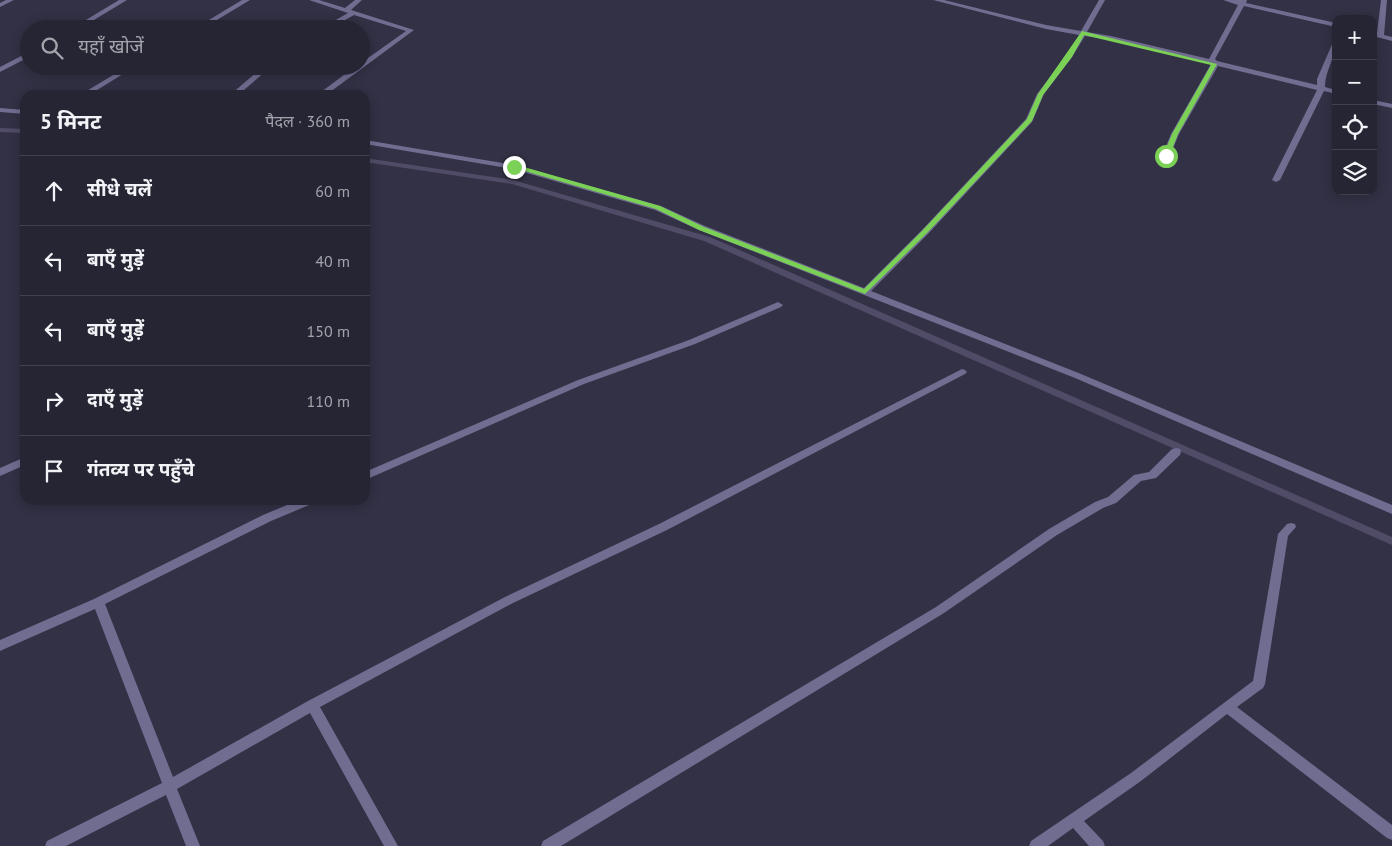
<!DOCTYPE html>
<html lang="hi">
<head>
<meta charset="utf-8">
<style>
  body { margin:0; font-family:"PT Sans","Noto Sans Devanagari",sans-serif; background:#2e2d3c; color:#f1f3f6 }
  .controls { position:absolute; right:15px; top:15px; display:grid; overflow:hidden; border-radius:10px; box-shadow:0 2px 12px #0003 }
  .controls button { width:45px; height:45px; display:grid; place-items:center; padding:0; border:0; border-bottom:1px solid #42424f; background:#262534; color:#f1f3f6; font:25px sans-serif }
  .stop { position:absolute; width:15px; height:15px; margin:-11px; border:4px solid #7bd156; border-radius:50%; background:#fff }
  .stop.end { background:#7bd156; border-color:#fff; box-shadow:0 1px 5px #0008 }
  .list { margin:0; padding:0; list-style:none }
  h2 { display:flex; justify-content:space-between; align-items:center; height:65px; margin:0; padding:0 20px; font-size:21px }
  h2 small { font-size:16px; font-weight:400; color:#a4a5ac }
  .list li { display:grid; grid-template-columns:32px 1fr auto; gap:15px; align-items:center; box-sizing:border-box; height:70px; padding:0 20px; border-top:1px solid #42424f }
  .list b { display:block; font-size:19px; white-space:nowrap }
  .list em { font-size:16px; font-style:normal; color:#a4a5ac }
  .icon { flex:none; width:28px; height:28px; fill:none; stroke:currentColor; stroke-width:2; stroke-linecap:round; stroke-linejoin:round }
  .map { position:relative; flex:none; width:1392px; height:846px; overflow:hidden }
  .search { position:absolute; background:#262534; box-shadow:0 2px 12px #0003; left:20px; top:20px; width:350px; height:55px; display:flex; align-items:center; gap:12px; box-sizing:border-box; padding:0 18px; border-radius:28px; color:#a4a5ac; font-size:19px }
  .panel { position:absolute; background:#262534; box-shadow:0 2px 12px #0003; left:20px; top:90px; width:350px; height:415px; border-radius:15px }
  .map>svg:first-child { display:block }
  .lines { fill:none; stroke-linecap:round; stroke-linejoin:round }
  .stream { fill:#504c67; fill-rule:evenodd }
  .street { fill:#706d91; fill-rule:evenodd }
  .route { fill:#7bd156 }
</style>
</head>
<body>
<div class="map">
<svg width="1392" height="846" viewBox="0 0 1392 846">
  <rect width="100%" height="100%" fill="#323145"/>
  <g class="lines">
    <path class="stream" d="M 0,128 L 25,129 L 25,133 L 0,132 Z
      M 365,158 L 513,180 L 710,237 L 1392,537 L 1392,545 L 704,241 L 512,184 L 365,162 Z"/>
    <path class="street" d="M 6,0 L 14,0 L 0,7 L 0,3 Z
      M 119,0 L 127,0 L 79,29 L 71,29 Z
      M 242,0 L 250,0 L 202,29 L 194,29 Z
      M 309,0 L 319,0 L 345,8 L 355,0 L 362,0 L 351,10 L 414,30 L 326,95 L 317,95 L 356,66 L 361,66 L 361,63 L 406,31 L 354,15 L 329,29 L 320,29 L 348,13 Z
      M 933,0 L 944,0 L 1046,25 L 1081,31 L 1099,0 L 1105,0 L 1087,32 L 1111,36 L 1209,59 L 1238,5 L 1223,0 L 1247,0 L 1246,3 L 1336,23 L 1336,27 L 1244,6 L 1215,59 L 1217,61 L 1317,85 L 1317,79 L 1333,42 L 1336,40 C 1336,58 1325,70 1325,87 L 1336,90 L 1336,94 L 1324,91 L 1280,180 L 1276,182 L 1272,180 L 1317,90 L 1218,66 L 1179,134 L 1170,156 L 1166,158 L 1162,156 L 1171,134 L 1211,64 L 1111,40 L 1085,36 L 1072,57 L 1044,94 L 1032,122 L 928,234 L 871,291 L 1081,374 L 1392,505 L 1392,514 L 1075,378 L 699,230 L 655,210 L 513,169 L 365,144 L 365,140 L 514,165 L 661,206 L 705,226 L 864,288 L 922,230 L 1026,119 L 1037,94 L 1066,56 L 1079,35 L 1046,29 Z
      M 1381,0 L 1387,0 L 1384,35 L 1392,37 L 1392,41 L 1373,36 L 1373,32 L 1377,33 Z
      M 29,52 L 29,57 L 0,72 L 0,67 Z
      M 128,66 L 136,66 L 89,95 L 80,95 Z
      M 264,66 L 272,66 L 238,95 L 230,95 Z
      M 1373,100 L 1392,104 L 1392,108 L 1373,104 Z
      M 0,108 L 25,110 L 25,114 L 0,112 Z
      M 778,302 L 783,305 L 781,307 L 695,344 L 584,384 L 365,480 L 365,472 L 578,380 L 689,340 Z
      M 962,369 L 965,370 L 967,372 L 965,374 L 667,530 L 513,603 L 320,707 L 398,846 L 384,846 L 310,713 L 177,789 L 200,846 L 186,846 L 166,795 L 66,846 L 45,846 L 47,841 L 162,783 L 95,609 L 0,651 L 0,640 L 94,599 L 263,515 L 299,500 L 315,500 L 314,503 L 271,521 L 105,604 L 173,777 L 308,701 L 505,597 L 659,524 Z
      M 1176,448 L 1180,449 L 1181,452 L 1180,455 L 1156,478 L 1141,481 L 1116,503 L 1103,508 L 1057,535 L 944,613 L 561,846 L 541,846 L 543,841 L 936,607 L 1049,529 L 1095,502 L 1108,497 L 1134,475 L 1149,472 L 1172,449 Z
      M 25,457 L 25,465 L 0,476 L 0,468 Z
      M 1291,523 L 1295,524 L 1296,527 L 1288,536 L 1265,684 L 1263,688 L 1237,707 L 1392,825 L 1392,840 L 1387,838 L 1227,714 L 1141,781 L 1084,821 L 1103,841 L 1105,846 L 1089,846 L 1073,828 L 1048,846 L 1029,846 L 1031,841 L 1131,773 L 1253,681 L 1278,534 L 1287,524 Z"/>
  </g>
  <path class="route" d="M 1082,31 L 1217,64 L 1178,134 L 1169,157 L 1163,156 L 1172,134 L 1211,65 L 1084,35 L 1072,57 L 1043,95 L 1032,121 L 927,233 L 865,294 L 699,230 L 656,209 L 511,167 L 517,165 L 660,206 L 704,227 L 864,289 L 922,231 L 1027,119 L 1038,94 Z"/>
</svg>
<div class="controls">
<button>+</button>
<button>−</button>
<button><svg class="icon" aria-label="locate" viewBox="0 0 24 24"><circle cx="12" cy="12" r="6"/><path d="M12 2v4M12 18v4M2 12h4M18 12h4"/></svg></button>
<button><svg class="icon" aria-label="layers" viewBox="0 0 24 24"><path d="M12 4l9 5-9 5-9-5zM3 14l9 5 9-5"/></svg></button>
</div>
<div class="stop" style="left:1166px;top:156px"></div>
<div class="stop end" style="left:514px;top:167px"></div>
<div class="search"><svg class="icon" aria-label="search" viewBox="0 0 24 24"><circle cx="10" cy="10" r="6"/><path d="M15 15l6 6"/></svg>यहाँ खोजें</div>
<section class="panel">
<h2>5 मिनट<small>पैदल · 360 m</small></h2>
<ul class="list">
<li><svg class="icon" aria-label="ahead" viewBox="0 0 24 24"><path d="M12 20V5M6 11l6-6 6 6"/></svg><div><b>सीधे चलें</b></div><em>60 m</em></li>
<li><svg class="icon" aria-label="left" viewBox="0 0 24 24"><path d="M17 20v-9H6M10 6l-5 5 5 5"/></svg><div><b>बाएँ मुड़ें</b></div><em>40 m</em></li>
<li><svg class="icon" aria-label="left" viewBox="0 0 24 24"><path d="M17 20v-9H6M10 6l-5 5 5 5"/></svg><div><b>बाएँ मुड़ें</b></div><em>150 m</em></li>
<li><svg class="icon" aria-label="right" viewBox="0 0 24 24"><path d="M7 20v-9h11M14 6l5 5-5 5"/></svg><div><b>दाएँ मुड़ें</b></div><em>110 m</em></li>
<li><svg class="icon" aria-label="arrive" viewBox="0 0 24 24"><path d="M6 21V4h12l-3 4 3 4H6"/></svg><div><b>गंतव्य पर पहुँचे</b></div></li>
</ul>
</section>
</div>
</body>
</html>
